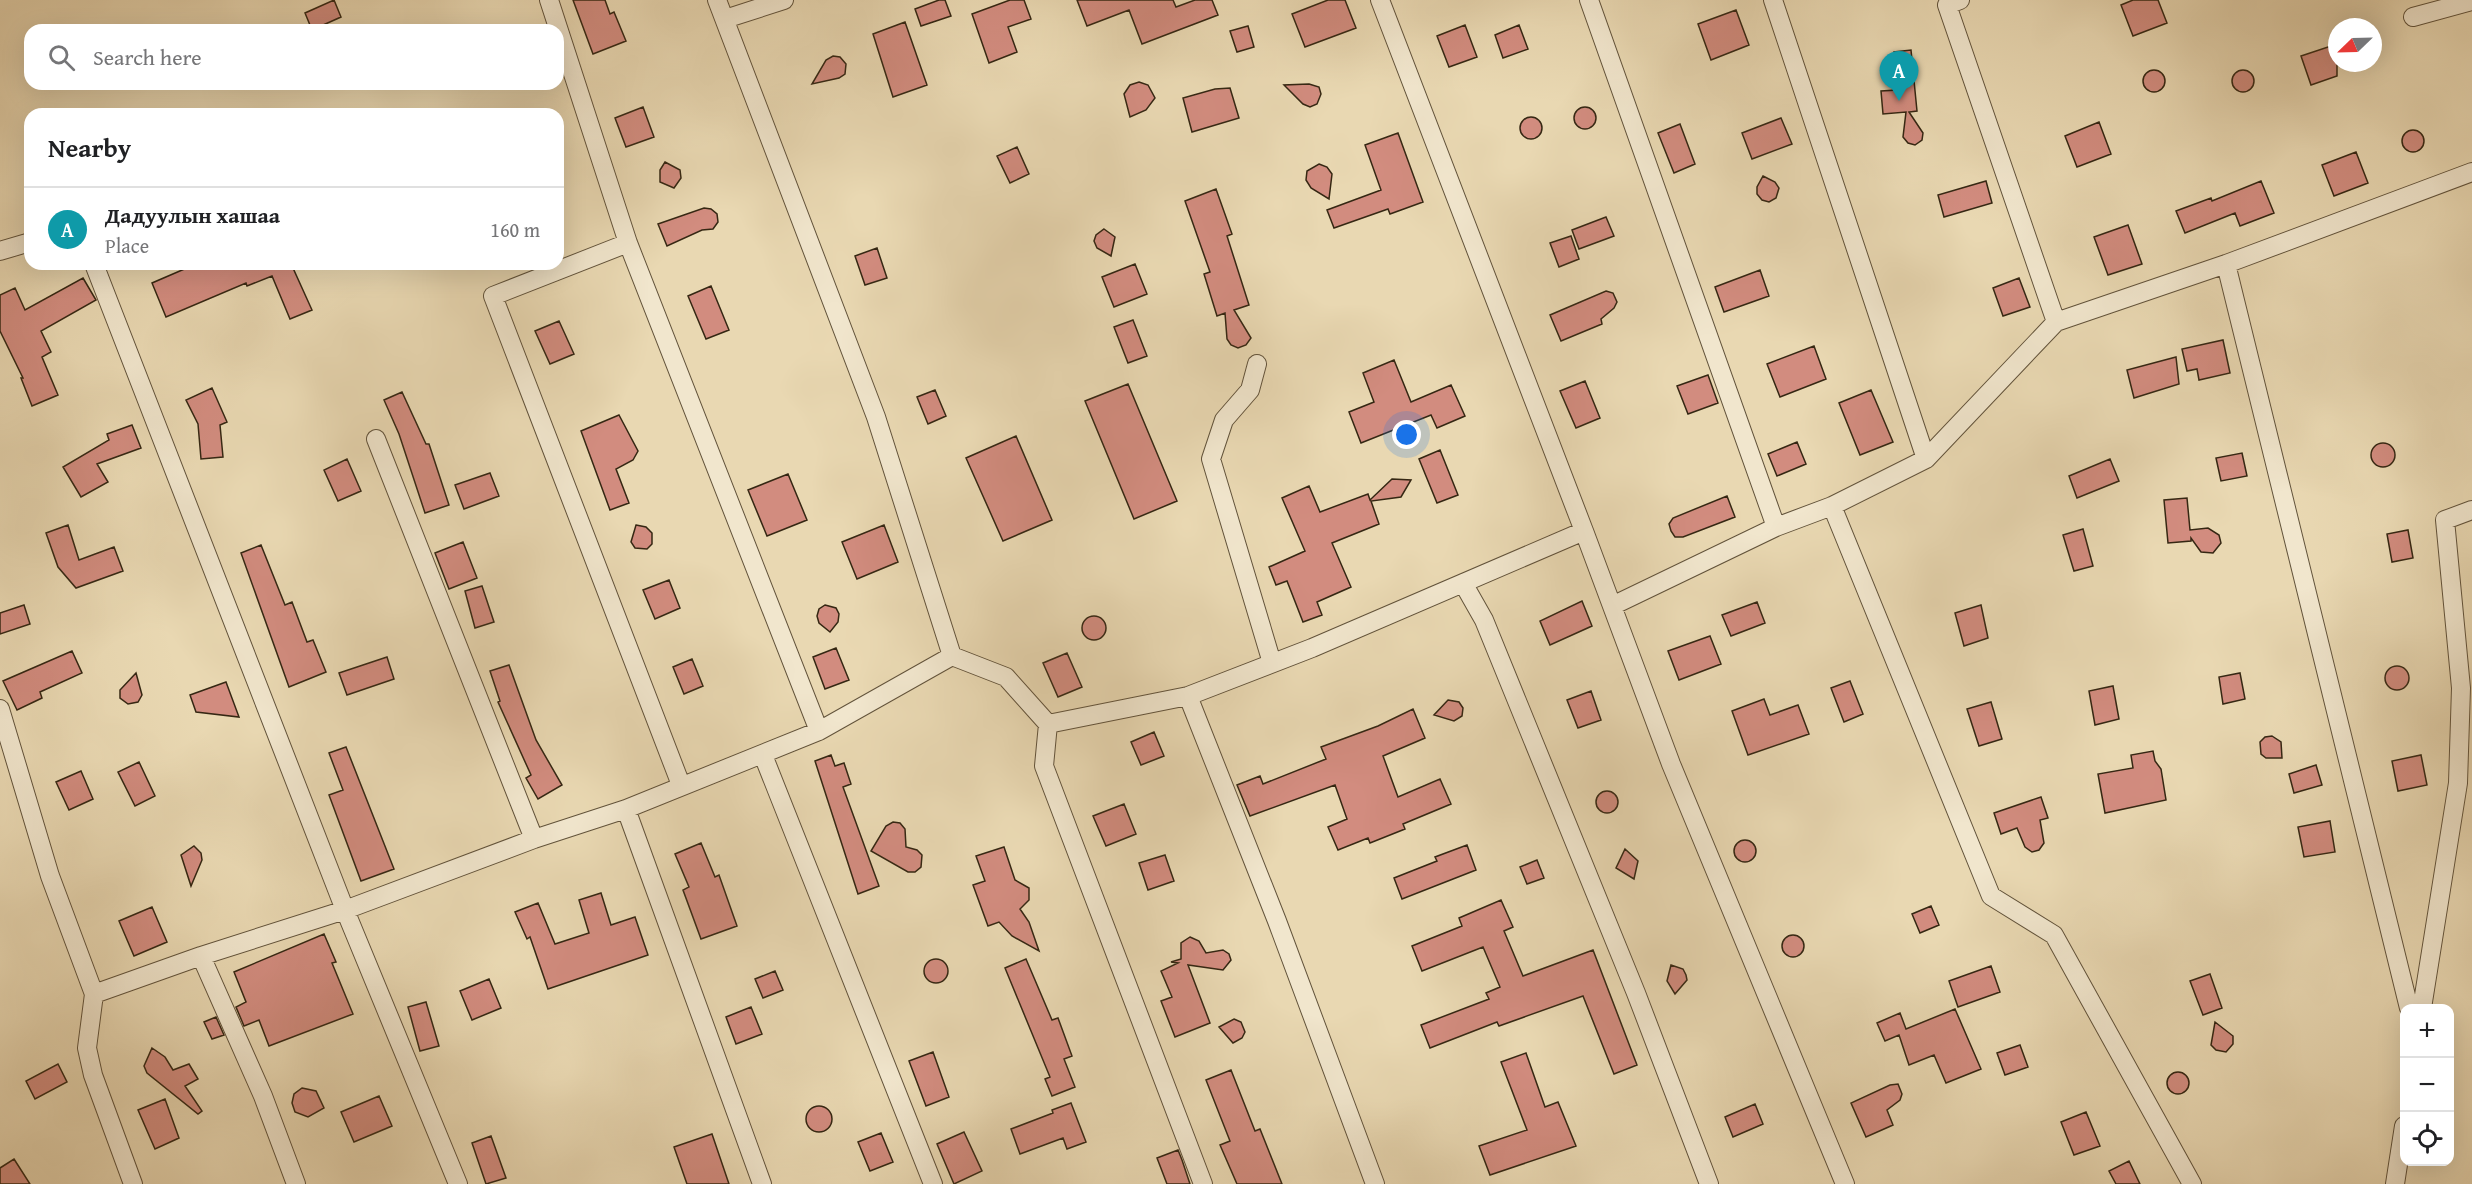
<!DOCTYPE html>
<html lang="en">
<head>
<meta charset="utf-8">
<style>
  body { margin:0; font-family:"Gentium Book Plus",serif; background:#f6f6f6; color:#202124 }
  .controls { position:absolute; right:18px; bottom:18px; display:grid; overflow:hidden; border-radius:12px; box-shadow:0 6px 24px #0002 }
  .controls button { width:54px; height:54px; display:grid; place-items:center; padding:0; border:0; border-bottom:2px solid #e0e0e0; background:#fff; color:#202124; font:30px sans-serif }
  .compass { position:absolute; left:2328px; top:18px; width:54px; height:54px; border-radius:50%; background:#fff; box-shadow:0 6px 24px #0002; rotate:247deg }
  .you { position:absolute; left:1407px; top:435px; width:21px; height:21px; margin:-15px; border:4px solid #fff; border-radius:50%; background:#1a73e8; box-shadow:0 0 0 9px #1a73e833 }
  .badge { display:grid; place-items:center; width:39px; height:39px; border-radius:50%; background:#0f766e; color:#fff; font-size:20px; font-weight:700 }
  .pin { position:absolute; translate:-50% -50px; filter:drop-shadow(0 2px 3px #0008) }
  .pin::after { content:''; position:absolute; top:32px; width:21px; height:18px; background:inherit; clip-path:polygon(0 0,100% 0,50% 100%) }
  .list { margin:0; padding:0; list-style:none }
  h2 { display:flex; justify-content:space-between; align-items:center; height:78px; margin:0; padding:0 24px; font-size:26px }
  h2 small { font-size:20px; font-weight:400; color:#757577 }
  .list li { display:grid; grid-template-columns:39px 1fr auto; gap:18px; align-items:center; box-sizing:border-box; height:84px; padding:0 24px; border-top:2px solid #e0e0e0 }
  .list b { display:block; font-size:22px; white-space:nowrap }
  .list p { margin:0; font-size:20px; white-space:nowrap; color:#757577 }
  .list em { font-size:20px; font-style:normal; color:#757577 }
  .icon { flex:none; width:33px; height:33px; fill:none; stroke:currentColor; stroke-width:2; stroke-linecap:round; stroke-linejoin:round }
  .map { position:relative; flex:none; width:2472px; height:1184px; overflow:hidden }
  .search { position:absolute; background:#fff; box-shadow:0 6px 24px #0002; left:24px; top:24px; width:540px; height:66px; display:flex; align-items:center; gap:15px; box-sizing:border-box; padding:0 21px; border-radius:18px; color:#757577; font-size:22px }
  .panel { position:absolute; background:#fff; box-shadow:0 6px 24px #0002; left:24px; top:108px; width:540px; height:162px; border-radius:18px }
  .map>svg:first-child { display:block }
  .building { fill:#d28c7f; stroke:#352713; stroke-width:1.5 }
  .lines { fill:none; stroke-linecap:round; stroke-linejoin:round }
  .minor-casing { stroke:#62533b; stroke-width:20 }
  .minor { stroke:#f1e6cd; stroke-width:18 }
</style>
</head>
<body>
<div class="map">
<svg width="2472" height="1184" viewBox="0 0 2472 1184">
  <rect width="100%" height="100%" fill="#e9d8b2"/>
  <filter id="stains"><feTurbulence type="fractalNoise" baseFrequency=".00333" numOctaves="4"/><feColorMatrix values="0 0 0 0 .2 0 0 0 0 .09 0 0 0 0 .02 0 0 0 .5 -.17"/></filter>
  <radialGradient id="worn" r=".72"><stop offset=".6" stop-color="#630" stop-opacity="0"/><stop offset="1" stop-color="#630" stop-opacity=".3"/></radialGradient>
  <path class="building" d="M 334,0 L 341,17 L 312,30 L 305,13 Z
    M 573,0 L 605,0 L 610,14 L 614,12 L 626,41 L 593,54 Z
    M 939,0 L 945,0 L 951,16 L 921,26 L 915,9 Z
    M 1010,0 L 1024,0 L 1031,19 L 1008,27 L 1017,52 L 989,63 L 972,14 Z
    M 1077,0 L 1173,0 L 1176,7 L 1195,0 L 1212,0 L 1218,15 L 1142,44 L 1129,10 L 1087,26 Z
    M 1328,0 L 1345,0 L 1356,28 L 1305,47 L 1292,14 Z
    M 2133,0 L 2158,0 L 2167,23 L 2133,36 L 2121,5 Z
    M 1736,10 L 1749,45 L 1711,60 L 1698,24 Z
    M 905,22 L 927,85 L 893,97 L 873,34 Z
    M 1465,25 L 1477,57 L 1449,67 L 1437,36 Z
    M 1519,25 L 1528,49 L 1503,58 L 1495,35 Z
    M 1248,26 L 1254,47 L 1237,52 L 1230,31 Z
    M 2337,44 L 2337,76 L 2311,85 L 2301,56 Z
    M 1911,50 L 1917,111 L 1909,112 L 1923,133 L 1922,140 L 1915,145 L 1908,143 L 1903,137 L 1906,112 L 1883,114 L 1881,91 L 1897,90 L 1894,52 Z
    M 833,56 L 840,57 L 846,64 L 845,74 L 839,78 L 812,84 L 826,60 Z
    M2232 81a11 11 0 1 1 22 0a11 11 0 1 1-22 0Z
    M2143 81a11 11 0 1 1 22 0a11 11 0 1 1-22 0Z
    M 1139,82 L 1148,85 L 1155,98 L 1146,110 L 1130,117 L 1124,94 L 1130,85 Z
    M 1309,84 L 1319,87 L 1321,94 L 1317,104 L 1310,107 L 1303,104 L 1284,85 Z
    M 1230,88 L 1239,118 L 1192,132 L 1183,98 L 1215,89 Z
    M1574 118a11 11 0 1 1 22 0a11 11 0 1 1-22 0Z
    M 643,107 L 654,137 L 626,147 L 615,118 Z
    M1520 128a11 11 0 1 1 22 0a11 11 0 1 1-22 0Z
    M 1781,118 L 1792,144 L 1752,159 L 1742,133 Z
    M 2099,122 L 2111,154 L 2077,167 L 2065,136 Z
    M 1680,124 L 1695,164 L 1674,173 L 1658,133 Z
    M2402 141a11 11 0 1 1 22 0a11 11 0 1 1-22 0Z
    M 1398,133 L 1423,202 L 1390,214 L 1388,209 L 1334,228 L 1327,210 L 1381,190 L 1365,145 Z
    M 1017,147 L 1029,174 L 1010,183 L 997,156 Z
    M 2356,152 L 2368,183 L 2334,196 L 2322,165 Z
    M 665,162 L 680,170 L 681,178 L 674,188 L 660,182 L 660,170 Z
    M 1319,164 L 1327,167 L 1332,174 L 1329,199 L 1311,188 L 1306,180 L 1307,171 Z
    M 1763,176 L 1775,182 L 1779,188 L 1776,198 L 1769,202 L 1762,200 L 1757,194 L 1757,187 Z
    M 1986,181 L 1992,203 L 1944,217 L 1938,195 Z
    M 2261,181 L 2274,213 L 2240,226 L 2235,213 L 2185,233 L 2176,211 L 2211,198 L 2212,201 Z
    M 1216,189 L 1232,234 L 1227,236 L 1249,305 L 1234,310 L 1251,338 L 1246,345 L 1238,348 L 1231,345 L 1227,339 L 1225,313 L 1217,316 L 1204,274 L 1210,272 L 1185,201 Z
    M 704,208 L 711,209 L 717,214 L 718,222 L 713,229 L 702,230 L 667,246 L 658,224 Z
    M 1606,217 L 1614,236 L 1579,249 L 1572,230 Z
    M 2128,225 L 2142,264 L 2108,275 L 2094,237 Z
    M 1104,229 L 1115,237 L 1111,256 L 1097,248 L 1094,241 L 1096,235 Z
    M 1571,236 L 1579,259 L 1559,267 L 1550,243 Z
    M 877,248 L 887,278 L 865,285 L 855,256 Z
    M 196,264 L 300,264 L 293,268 L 312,310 L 290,319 L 272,276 L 247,286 L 246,283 L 166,317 L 152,283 Z
    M 1135,264 L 1147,294 L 1114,307 L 1102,277 Z
    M 1760,270 L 1769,296 L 1724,312 L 1715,287 Z
    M 83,278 L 96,300 L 41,331 L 51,352 L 42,357 L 58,395 L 32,406 L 21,378 L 23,378 L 0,331 L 0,295 L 15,288 L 25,310 Z
    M 2019,278 L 2030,307 L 2003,316 L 1993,288 Z
    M 711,286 L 729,330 L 706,339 L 688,296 Z
    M 1606,291 L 1613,293 L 1617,302 L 1614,308 L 1601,319 L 1602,324 L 1561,341 L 1550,315 Z
    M 1133,320 L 1147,356 L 1128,363 L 1114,327 Z
    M 559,321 L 574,354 L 550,364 L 535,331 Z
    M 2223,340 L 2230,373 L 2199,380 L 2197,369 L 2187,371 L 2182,349 Z
    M 1814,346 L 1826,379 L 1780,397 L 1767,364 Z
    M 2176,357 L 2179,384 L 2134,398 L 2127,370 Z
    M 1394,360 L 1411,402 L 1451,385 L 1465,416 L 1437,428 L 1431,415 L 1361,443 L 1349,412 L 1374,402 L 1363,373 Z
    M 1708,375 L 1718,403 L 1688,414 L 1677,386 Z
    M 1585,381 L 1600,418 L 1576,428 L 1560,391 Z
    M 1128,384 L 1177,501 L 1134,519 L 1085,401 Z
    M 212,388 L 227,422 L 220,425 L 223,457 L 201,459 L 198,424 L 186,400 Z
    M 935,390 L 946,416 L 928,424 L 917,397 Z
    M 1871,390 L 1893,442 L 1860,455 L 1839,403 Z
    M 402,392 L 426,444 L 429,444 L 449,505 L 425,513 L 399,434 L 384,400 Z
    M 619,415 L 638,451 L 633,460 L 616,469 L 629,503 L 610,510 L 581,431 Z
    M 132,425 L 141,448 L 97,464 L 108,482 L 81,497 L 63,467 L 109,440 L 107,434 Z
    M 1016,436 L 1052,520 L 1003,541 L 966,458 Z
    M 1797,442 L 1806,464 L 1777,476 L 1768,454 Z
    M2371 455a12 12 0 1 1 24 0a12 12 0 1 1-24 0Z
    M 1440,450 L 1458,495 L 1437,503 L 1419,459 Z
    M 2242,453 L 2247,476 L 2221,481 L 2216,458 Z
    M 347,459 L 361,491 L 338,501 L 324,470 Z
    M 2110,459 L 2119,481 L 2077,498 L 2069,476 Z
    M 490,473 L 499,496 L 464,509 L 455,485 Z
    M 788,474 L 807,520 L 767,536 L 748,490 Z
    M 1392,479 L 1411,480 L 1401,497 L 1371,501 L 1379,524 L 1332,543 L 1351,587 L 1317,602 L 1322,615 L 1303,622 L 1287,581 L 1276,585 L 1269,567 L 1305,551 L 1282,498 L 1309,486 L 1320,512 L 1368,494 L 1370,500 Z
    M 1727,496 L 1735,517 L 1683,537 L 1675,537 L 1671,531 L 1669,524 L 1673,518 Z
    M 2187,498 L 2190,530 L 2208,528 L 2219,535 L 2221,543 L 2213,553 L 2201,552 L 2191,538 L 2191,541 L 2168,543 L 2164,500 Z
    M 68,525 L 79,560 L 114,547 L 123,571 L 76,588 L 58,567 L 46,533 Z
    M 636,525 L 646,527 L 652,533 L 652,544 L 647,549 L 635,548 L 631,542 Z
    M 884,525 L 898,562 L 857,579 L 842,542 Z
    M 2083,529 L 2093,566 L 2074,571 L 2063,535 Z
    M 2408,530 L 2413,558 L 2392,562 L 2387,534 Z
    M 463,542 L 477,578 L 449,589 L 435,553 Z
    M 261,545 L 285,605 L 292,602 L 307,642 L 313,640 L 326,672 L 289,687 L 241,553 Z
    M 669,580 L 680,608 L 655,619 L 643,590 Z
    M 482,586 L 494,622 L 475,628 L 465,591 Z
    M 1582,601 L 1592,626 L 1550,645 L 1540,621 Z
    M 1757,602 L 1765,623 L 1731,636 L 1722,615 Z
    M 24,605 L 30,624 L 0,634 L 0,613 Z
    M 825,605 L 836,608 L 839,614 L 838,622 L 830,632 L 819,623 L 817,616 L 819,609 Z
    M 1981,605 L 1988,638 L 1964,646 L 1955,613 Z
    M1082 628a12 12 0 1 1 24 0a12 12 0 1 1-24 0Z
    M 1710,636 L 1721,664 L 1679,680 L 1668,651 Z
    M 836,648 L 849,680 L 825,689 L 813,657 Z
    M 72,651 L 82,673 L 40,692 L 42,698 L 17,710 L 3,681 Z
    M 1067,653 L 1082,687 L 1058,697 L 1043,663 Z
    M 387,657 L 394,679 L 347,695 L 339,673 Z
    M 692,659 L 703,686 L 684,694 L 673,667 Z
    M 509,665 L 536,740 L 562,785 L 538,799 L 526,778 L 531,775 L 498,702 L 500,701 L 490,671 Z
    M2385 678a12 12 0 1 1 24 0a12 12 0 1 1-24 0Z
    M 136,673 L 142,695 L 138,702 L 128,704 L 120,698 L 120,690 Z
    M 2240,673 L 2245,699 L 2223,704 L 2219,677 Z
    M 1850,681 L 1863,714 L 1844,722 L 1831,688 Z
    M 226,682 L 239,717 L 196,712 L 190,695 Z
    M 2113,686 L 2119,719 L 2095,725 L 2089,691 Z
    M 1591,691 L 1601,720 L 1578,728 L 1567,700 Z
    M 1764,699 L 1770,715 L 1798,705 L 1809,734 L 1748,755 L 1732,711 Z
    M 1448,700 L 1459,702 L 1463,708 L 1462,716 L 1454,721 L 1434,715 Z
    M 1991,702 L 2002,739 L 1979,746 L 1967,709 Z
    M 1413,709 L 1425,738 L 1383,756 L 1398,797 L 1440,779 L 1451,804 L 1403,824 L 1405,829 L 1370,843 L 1368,838 L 1338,850 L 1328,827 L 1347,819 L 1335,785 L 1250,816 L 1237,785 L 1260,776 L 1263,784 L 1326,759 L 1321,747 L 1378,726 Z
    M 1154,732 L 1164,756 L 1141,765 L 1131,742 Z
    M 2272,736 L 2281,742 L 2282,758 L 2266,758 L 2261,754 L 2260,742 L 2265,737 Z
    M 346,747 L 394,869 L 361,881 L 329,795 L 343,790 L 329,753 Z
    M 2153,751 L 2155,761 L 2161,769 L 2166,800 L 2105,813 L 2098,774 L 2133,768 L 2131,755 Z
    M 831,755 L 835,766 L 844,763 L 851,784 L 843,787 L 879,886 L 858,894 L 815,761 Z
    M 2421,755 L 2427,785 L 2398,791 L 2392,761 Z
    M 139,762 L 155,796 L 135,806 L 118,772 Z
    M 2316,765 L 2322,785 L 2294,793 L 2289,774 Z
    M 81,771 L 93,799 L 69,810 L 56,782 Z
    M1596 802a11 11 0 1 1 22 0a11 11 0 1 1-22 0Z
    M 2041,797 L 2048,818 L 2040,820 L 2044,843 L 2039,850 L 2032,852 L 2025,847 L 2017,828 L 2001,834 L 1994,813 Z
    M 1124,804 L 1136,834 L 1106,846 L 1093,816 Z
    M 2330,821 L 2335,852 L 2304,857 L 2298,827 Z
    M 893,822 L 900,823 L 905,829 L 906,847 L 917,850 L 922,855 L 921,867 L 915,872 L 908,872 L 871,851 L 886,826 Z
    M1734 851a11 11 0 1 1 22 0a11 11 0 1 1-22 0Z
    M 701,843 L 715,877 L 719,875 L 737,926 L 701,939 L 683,890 L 689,887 L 675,854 Z
    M 1467,845 L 1476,870 L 1402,899 L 1394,878 L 1437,861 L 1435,857 Z
    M 194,846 L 201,853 L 202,860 L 191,886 L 181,855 Z
    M 1004,847 L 1015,880 L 1029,888 L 1029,900 L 1020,909 L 1029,922 L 1039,951 L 1012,936 L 999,922 L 988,926 L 973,885 L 985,881 L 976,856 Z
    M 1625,849 L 1638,861 L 1634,879 L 1616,868 Z
    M 1165,855 L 1174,881 L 1148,890 L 1139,863 Z
    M 1537,860 L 1544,878 L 1527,884 L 1520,867 Z
    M 601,893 L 611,925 L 635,917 L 648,955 L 548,989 L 530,937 L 527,939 L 515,912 L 538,903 L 555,944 L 589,933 L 579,900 Z
    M 1501,900 L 1513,927 L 1504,931 L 1523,976 L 1593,950 L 1637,1065 L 1614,1074 L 1583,996 L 1499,1026 L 1497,1022 L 1430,1048 L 1421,1025 L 1489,999 L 1486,993 L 1500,987 L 1483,947 L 1422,971 L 1412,946 L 1462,926 L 1459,918 Z
    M 1931,906 L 1939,925 L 1920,933 L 1912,914 Z
    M 152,907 L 167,942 L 134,956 L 119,921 Z
    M 324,934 L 336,962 L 332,963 L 353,1014 L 269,1046 L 259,1020 L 244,1026 L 236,1007 L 246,1002 L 234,972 Z
    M1782 946a11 11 0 1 1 22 0a11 11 0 1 1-22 0Z
    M 1190,937 L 1199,941 L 1206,953 L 1223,950 L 1229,954 L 1231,960 L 1223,970 L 1188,965 L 1210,1023 L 1175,1037 L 1161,1001 L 1172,997 L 1161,971 L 1178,963 L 1171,962 L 1181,959 L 1181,943 Z
    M 1026,959 L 1052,1020 L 1058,1018 L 1072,1056 L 1064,1059 L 1075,1087 L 1052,1096 L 1045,1079 L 1050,1077 L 1005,968 Z
    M924 971a12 12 0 1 1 24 0a12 12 0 1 1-24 0Z
    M 1671,965 L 1683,969 L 1686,975 L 1687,980 L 1675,994 L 1667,981 Z
    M 1991,966 L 2000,992 L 1958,1007 L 1949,981 Z
    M 775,971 L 783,990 L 763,998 L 755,979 Z
    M 2210,974 L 2222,1008 L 2203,1015 L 2190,981 Z
    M 489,979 L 501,1008 L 472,1020 L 460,991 Z
    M 426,1002 L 439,1046 L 420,1051 L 408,1007 Z
    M 751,1007 L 762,1034 L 736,1044 L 726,1017 Z
    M 1955,1009 L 1981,1069 L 1946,1083 L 1934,1055 L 1909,1065 L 1899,1035 L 1885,1041 L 1877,1023 L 1900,1013 L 1906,1029 Z
    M 216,1017 L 224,1035 L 212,1039 L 204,1022 Z
    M 1234,1019 L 1241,1022 L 1245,1032 L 1242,1038 L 1233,1043 L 1219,1027 Z
    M 2215,1022 L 2233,1036 L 2233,1044 L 2226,1052 L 2216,1050 L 2211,1045 Z
    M 2020,1045 L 2028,1067 L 2005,1075 L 1997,1053 Z
    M 152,1048 L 165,1057 L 173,1070 L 189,1064 L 198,1079 L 185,1086 L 202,1111 L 198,1114 L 147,1073 L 144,1066 Z
    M 933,1052 L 949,1097 L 926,1106 L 909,1061 Z
    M 1526,1053 L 1545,1107 L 1558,1102 L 1576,1146 L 1490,1175 L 1479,1146 L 1527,1130 L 1501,1062 Z
    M 58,1064 L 67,1082 L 35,1099 L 26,1081 Z
    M 1231,1070 L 1255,1131 L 1260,1129 L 1282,1184 L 1237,1184 L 1220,1145 L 1230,1141 L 1206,1080 Z
    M2167 1083a11 11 0 1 1 22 0a11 11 0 1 1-22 0Z
    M 1898,1084 L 1902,1094 L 1900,1100 L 1887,1110 L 1893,1125 L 1866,1137 L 1851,1103 L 1890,1085 Z
    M 302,1088 L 316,1091 L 324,1108 L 308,1117 L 295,1112 L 292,1103 L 294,1094 Z
    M 379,1096 L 392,1126 L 354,1142 L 341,1112 Z
    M 165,1099 L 179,1138 L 155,1149 L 138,1110 Z
    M 1071,1103 L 1086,1142 L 1067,1149 L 1063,1138 L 1020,1154 L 1011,1129 L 1053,1113 L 1052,1110 Z
    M 1755,1104 L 1763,1124 L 1733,1137 L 1725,1117 Z
    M806 1119a13 13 0 1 1 26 0a13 13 0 1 1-26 0Z
    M 2086,1112 L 2100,1146 L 2074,1155 L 2061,1122 Z
    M 964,1132 L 982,1171 L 954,1184 L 937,1144 Z
    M 881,1133 L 893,1162 L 870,1171 L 858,1142 Z
    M 712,1134 L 729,1184 L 687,1184 L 674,1147 Z
    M 491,1136 L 506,1178 L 486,1184 L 472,1143 Z
    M 1178,1150 L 1182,1160 L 1190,1184 L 1167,1184 L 1157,1158 Z
    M 14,1159 L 30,1184 L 0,1184 L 0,1168 Z
    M 2129,1161 L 2140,1184 L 2116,1184 L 2109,1171 Z"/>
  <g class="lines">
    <defs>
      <path id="minor" d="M 549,0 L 628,243 L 819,731
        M 717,0 L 876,417 L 952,656
        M 1589,0 L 1776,527
        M 1773,0 L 1926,459 L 2056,322 L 2226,264 L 2472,172
        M 1960,0 L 1947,5 L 2056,322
        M 2413,17 L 2472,1
        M 725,19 L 784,0
        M 628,243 L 493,296 L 681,785
        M 0,251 L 30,242
        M 94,264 L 345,910 L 458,1184
        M 2226,264 L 2409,1008
        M 1257,364 L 1250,390 L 1224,420 L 1211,459 L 1272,663
        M 376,439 L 534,839
        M 1832,506 L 1991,896 L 2054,935 L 2192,1184
        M 1584,531 L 1671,764 L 1845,1184
        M 1463,583 L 1484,620 L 1636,993 L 1709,1184
        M 1612,606 L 1776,527 L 1832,506 L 1926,459
        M 952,656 L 1006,677 L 1048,724 L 1044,766 L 1203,1184
        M 1188,696 L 1277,921 L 1375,1184
        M 0,709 L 50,876 L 94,994 L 87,1048 L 93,1075 L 133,1184
        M 1048,724 L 1188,696 L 1312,648 L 1584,531 L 1380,0
        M 763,755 L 933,1184
        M 626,809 L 762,1184
        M 201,956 L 263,1096 L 296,1184
        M 94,994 L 201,956 L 345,910 L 534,839 L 626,809 L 819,731 L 952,656
        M 2422,1008 L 2458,783 L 2461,688 L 2445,520 L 2472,510
        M 2395,1184 L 2404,1126"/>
    </defs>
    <use href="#minor" class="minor-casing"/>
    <use href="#minor" class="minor"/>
  </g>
  <rect width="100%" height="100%" filter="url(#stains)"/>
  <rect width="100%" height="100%" fill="url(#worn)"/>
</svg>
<div class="controls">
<button>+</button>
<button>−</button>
<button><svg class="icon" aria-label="locate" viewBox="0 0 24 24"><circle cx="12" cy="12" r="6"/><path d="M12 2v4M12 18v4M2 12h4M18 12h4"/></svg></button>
</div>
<svg class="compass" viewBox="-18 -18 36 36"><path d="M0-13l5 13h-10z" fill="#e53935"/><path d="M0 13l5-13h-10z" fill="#757577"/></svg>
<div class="you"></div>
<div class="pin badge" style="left:1899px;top:101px;background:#0f9aa8">A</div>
<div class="search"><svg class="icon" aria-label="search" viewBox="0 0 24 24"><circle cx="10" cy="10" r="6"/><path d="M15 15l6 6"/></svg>Search here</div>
<section class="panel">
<h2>Nearby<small></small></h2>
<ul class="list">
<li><span class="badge" style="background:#0f9aa8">A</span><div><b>Дадуулын хашаа</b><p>Place</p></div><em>160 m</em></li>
</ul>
</section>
</div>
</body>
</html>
